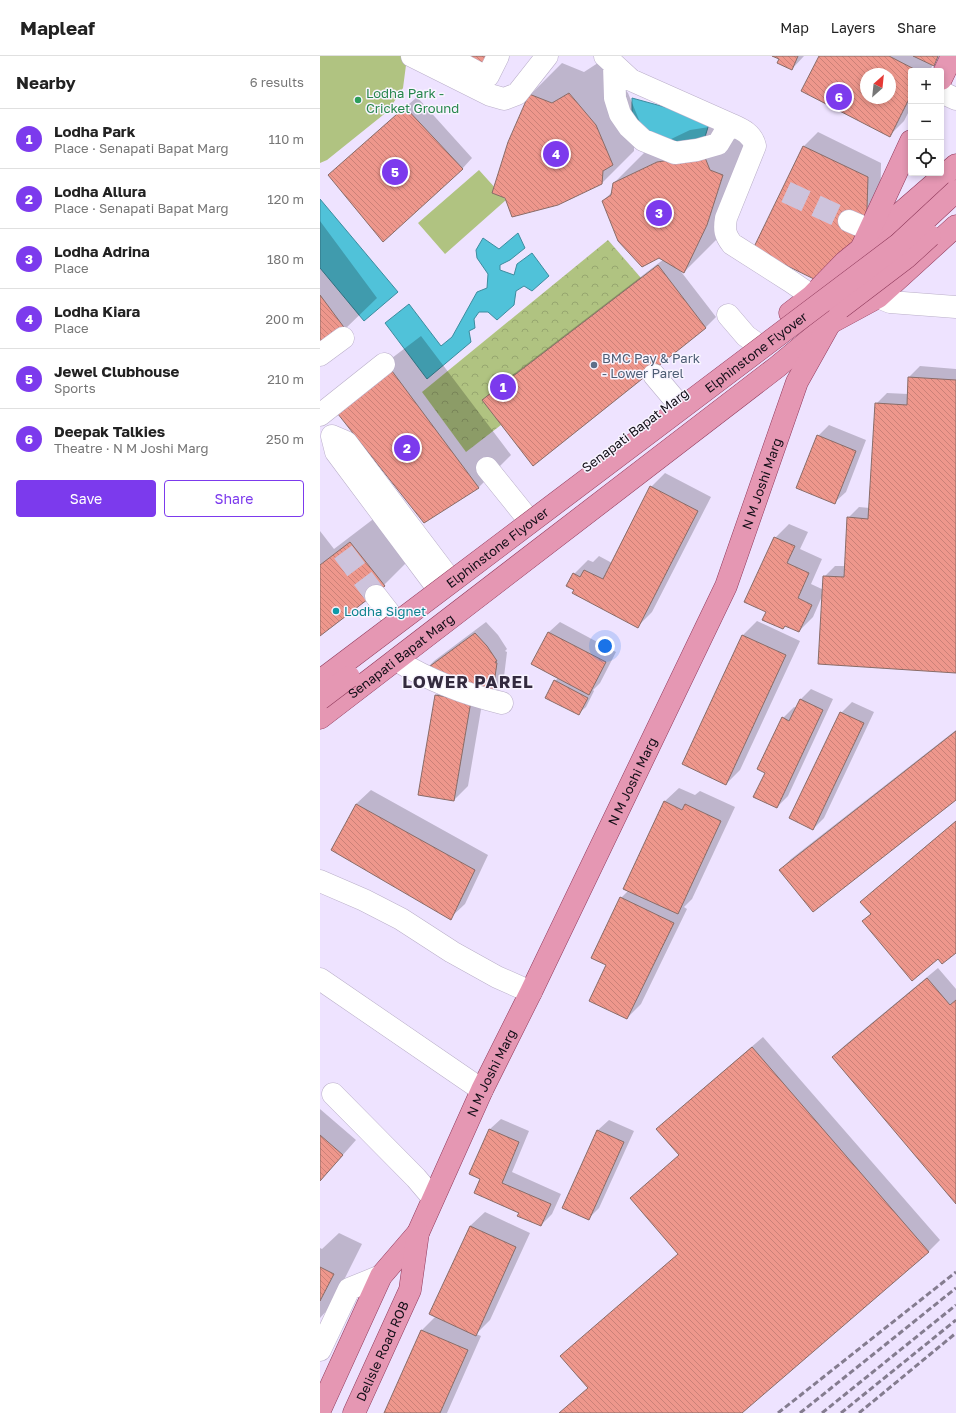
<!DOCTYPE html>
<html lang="en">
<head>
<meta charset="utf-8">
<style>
  body { margin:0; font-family:"Golos Text",sans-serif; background:#f2f2f2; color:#222 }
  .controls { position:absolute; right:12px; top:12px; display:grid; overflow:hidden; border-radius:4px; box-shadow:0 2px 6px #0003 }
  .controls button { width:36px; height:36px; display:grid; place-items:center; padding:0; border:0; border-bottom:1px solid #e0e0e0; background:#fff; color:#222; font:20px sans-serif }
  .compass { position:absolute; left:540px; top:12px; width:36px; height:36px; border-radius:50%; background:#fff; box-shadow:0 2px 6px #0003; rotate:27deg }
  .you { position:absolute; left:285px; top:590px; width:14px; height:14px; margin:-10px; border:3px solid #fff; border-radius:50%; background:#1a73e8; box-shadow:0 0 0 6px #1a73e833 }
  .badge { display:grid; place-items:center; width:26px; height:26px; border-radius:50%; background:#7c3aed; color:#fff; font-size:13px; font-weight:700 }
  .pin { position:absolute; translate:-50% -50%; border:2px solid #fff; box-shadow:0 1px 4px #0006 }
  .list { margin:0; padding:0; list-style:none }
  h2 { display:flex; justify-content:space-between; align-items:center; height:52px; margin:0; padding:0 16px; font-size:17px }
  h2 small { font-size:13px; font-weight:400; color:#767676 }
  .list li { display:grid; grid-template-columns:26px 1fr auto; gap:12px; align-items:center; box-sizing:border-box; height:60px; padding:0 16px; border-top:1px solid #e0e0e0 }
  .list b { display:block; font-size:15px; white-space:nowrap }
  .list p { margin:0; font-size:13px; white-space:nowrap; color:#767676 }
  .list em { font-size:13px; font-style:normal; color:#767676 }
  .actions { display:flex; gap:8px; padding:12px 16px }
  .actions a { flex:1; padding:9px 0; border:1px solid #7c3aed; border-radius:4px; text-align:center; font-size:14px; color:#7c3aed }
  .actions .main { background:#7c3aed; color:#fff }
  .icon { flex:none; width:22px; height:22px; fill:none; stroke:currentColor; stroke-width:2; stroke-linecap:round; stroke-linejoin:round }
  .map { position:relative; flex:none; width:636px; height:1357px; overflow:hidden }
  header { display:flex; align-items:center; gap:24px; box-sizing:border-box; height:56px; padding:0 20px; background:#fff; border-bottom:1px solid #e0e0e0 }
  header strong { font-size:19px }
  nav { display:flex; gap:22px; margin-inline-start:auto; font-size:14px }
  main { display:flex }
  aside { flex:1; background:#fff }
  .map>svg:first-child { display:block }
  .park { fill:url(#park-crowns) }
  .pitch { fill:#b0c381 }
  .water { fill:#50c2d9; stroke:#3d8c9f }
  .shadow { fill:#0003; fill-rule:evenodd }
  .building { fill:url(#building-back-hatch); stroke:#896c68; fill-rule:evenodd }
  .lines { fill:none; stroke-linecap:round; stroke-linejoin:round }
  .minor-tunnel { stroke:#cdc3dc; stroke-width:22; stroke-dasharray:22 11; stroke-linecap:butt }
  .minor-casing { stroke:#baafc9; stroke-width:23 }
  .major-casing { stroke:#903a5c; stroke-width:23 }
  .minor { stroke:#fff; stroke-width:22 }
  .major { stroke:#e597b3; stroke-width:22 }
  .rail { stroke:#847c8f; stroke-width:3; stroke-dasharray:6 3; stroke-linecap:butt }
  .major-bridge-casing { stroke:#903a5c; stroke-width:23; stroke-linecap:butt }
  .major-bridge { stroke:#e597b3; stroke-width:22 }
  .leisure-dot { fill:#2e9e5b; stroke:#f8f4ff; stroke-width:1.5 }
  .service-dot { fill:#5c6f8a; stroke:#f8f4ff; stroke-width:1.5 }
  .culture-dot { fill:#0f9aa8; stroke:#f8f4ff; stroke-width:1.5 }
  .labels { text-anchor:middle; stroke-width:3; stroke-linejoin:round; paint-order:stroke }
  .leisure-label { font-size:13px; fill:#27864d; stroke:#f8f4ff; text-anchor:start }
  .street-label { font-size:13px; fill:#120e17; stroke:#f8f4ff }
  .service-label { font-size:13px; fill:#4e5e75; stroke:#f8f4ff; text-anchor:start }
  .culture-label { font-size:13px; fill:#0d838f; stroke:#f8f4ff; text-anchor:start }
  .district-label { font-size:17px; font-weight:bold; letter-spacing:1px; fill:#342b3f; stroke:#f8f4ff }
</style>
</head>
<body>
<header>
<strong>Mapleaf</strong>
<nav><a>Map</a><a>Layers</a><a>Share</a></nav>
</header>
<main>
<aside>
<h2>Nearby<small>6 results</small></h2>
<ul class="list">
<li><span class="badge">1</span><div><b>Lodha Park</b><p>Place · Senapati Bapat Marg</p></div><em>110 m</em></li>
<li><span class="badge">2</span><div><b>Lodha Allura</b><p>Place · Senapati Bapat Marg</p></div><em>120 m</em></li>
<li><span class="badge">3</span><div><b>Lodha Adrina</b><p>Place</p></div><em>180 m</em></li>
<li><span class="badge">4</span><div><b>Lodha Kiara</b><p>Place</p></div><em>200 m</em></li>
<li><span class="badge">5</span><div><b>Jewel Clubhouse</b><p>Sports</p></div><em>210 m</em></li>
<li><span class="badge">6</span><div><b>Deepak Talkies</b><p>Theatre · N M Joshi Marg</p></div><em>250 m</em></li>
</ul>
<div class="actions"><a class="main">Save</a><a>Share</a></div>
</aside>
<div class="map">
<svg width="636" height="1357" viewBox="0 0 636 1357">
  <defs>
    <pattern id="park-crowns" width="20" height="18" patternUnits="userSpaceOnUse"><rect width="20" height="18" fill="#b0c381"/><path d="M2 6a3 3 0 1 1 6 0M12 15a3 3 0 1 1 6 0" fill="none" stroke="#96a66f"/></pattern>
    <pattern id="building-back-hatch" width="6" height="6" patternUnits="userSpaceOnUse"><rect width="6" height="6" fill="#ee978c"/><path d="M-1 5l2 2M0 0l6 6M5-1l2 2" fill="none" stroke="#cb8178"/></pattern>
  </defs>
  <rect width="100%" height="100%" fill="#eee3ff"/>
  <path class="park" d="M 288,184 L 341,245 L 146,396 L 102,336 Z"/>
  <path class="pitch" d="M 0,0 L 81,0 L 86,9 L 83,32 L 68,55 L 7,104 L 0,107 Z
    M 159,114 L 186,144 L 125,198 L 98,167 Z"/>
  <path class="water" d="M 312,42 L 352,53 L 389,68 L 384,84 L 350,88 L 312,66 Z
    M 0,143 L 78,236 L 44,265 L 0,212 Z
    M 198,177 L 205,192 L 190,204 L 180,209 L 180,214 L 194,219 L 197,208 L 212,197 L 229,220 L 212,235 L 204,230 L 196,235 L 194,249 L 177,264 L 168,256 L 159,256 L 154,263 L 155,272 L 149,275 L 151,286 L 107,323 L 65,267 L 89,248 L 121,290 L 132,281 L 157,236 L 167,232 L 168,218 L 157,202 L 156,194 L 163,182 L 179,193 Z"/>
  <path class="shadow" d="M 455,0 L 484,0 L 472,13 L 461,3 Z
    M 500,0 L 623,0 L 613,8 L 610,15 L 591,15 L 591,51 L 584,65 L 570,79 ZM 546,18 L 570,18 L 570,42 L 546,42 Z
    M 281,5 L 308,37 L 324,76 L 314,86 L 314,95 L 282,127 L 210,39 L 242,7 L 264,16 Z
    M 97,41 L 152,102 L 142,113 L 9,119 Z
    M 415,67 L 435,87 L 418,136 L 396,184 L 364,216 L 359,213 L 396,261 L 385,272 L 163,344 L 174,333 L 344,203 L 283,145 L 293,135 L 294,127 L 326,95 L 370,74 Z
    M 498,76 L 561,107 L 560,168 L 484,90 Z
    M 0,165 L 57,242 L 25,273 L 0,292 Z
    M 101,280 L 191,399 L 159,431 L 104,466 L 47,321 Z
    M 600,310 L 636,313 L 636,616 L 503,538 L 493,561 L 479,575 L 466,569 L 463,572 L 447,555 L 455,482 L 469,468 L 488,476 L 480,493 L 502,503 L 491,528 L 504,534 L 504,521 L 515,510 L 525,510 L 528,462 L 539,451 L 550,452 L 556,348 L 567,337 L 588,338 L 589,321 Z
    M 509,369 L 546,384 L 526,436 L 515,446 L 498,380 Z
    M 345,417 L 391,441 L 332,556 L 318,570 L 255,533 L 254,518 L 268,504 L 273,506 L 279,500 L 292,507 L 331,431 Z
    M 56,461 L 89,504 L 64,529 L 0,579 L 0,475 L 14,493 Z
    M 437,565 L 480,585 L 420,714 L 406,728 L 364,708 L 423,579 Z
    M 166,566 L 178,579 L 187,593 L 185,595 L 187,596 L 183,629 L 172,639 L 164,636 L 148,730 L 134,744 L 99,739 L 116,639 L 130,625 L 104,615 L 114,605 Z
    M 240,566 L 296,596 L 280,627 L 273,634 L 274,635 L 266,651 L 258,658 L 235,625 L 238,622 L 212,608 L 229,576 Z
    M 491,633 L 513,643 L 468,740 L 457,751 L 446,716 L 463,662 L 474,651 L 476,652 L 480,644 Z
    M 532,646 L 554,656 L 504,762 L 493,773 L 521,657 Z
    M 636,674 L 636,743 L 460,814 L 471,803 Z
    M 359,732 L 375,739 L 380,735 L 415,751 L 372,843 L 364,851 L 367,853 L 321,948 L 307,962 L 287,909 L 301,842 L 309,834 L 344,746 Z
    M 51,734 L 168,799 L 145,848 L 130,862 L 36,748 Z
    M 636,765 L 636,895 L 618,902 L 543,866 L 552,857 L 542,846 L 553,835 Z
    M 618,912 L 636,933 L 636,1146 L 513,1001 L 524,990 Z
    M 443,981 L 620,1184 L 609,1195 L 420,1357 L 240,1357 L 269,1331 L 359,1197 L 311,1142 L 360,1099 L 348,1063 Z
    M 0,1053 L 36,1084 L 0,1125 Z
    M 181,1063 L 209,1075 L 192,1116 L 241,1138 L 232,1158 L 221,1169 L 161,1122 L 170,1073 Z
    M 289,1064 L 314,1075 L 279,1152 L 268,1163 L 243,1152 L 278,1074 Z
    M 165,1156 L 210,1177 L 170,1264 L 156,1278 L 161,1280 L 127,1357 L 65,1357 L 102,1274 L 116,1260 L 150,1170 Z
    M 19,1177 L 42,1188 L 11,1250 L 0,1262 L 0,1192 L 2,1193 Z"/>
  <path class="building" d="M 145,0 L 170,0 L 164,11 Z
    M 452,0 L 478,0 L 472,14 L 457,7 L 459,3 Z
    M 499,0 L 569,0 L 598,15 L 591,15 L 591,39 L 570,81 L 481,35 ZM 546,18 L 570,18 L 570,42 L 546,42 Z
    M 593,0 L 618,0 L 614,10 Z
    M 249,37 L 276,69 L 293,109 L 283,115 L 282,128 L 238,149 L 192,161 L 185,142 L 172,137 L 188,86 L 209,38 L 232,47 Z
    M 85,51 L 143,113 L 63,186 L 8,119 Z
    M 483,90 L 548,121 L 546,183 L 498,225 L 433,193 Z
    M 384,99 L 390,114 L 403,119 L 387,169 L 364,217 L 339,202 L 322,211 L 298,185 L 282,145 L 291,139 L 293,127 L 337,106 Z
    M 338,209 L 386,272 L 213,410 L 162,344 Z
    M 0,239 L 26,274 L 0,293 Z
    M 69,311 L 159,432 L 104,467 L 14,353 Z
    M 588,321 L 636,324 L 636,617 L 498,608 L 503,520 L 524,521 L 527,461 L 548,463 L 555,347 L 587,349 Z
    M 497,379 L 536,395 L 515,448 L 476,432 Z
    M 330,430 L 378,455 L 318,572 L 252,537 L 254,534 L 246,530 L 253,517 L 260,521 L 264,514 L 283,523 Z
    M 454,481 L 475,490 L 467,507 L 489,517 L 478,542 L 492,549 L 479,576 L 465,570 L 463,573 L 442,564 L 446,556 L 424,546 Z
    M 30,486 L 65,530 L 0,580 L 0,509 Z
    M 228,576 L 286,606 L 269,639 L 211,608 Z
    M 155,577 L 167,590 L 177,605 L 175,606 L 177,607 L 172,641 L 102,616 Z
    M 422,579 L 466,599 L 406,729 L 362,708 Z
    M 234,624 L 268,642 L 259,659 L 225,642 Z
    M 115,639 L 151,645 L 134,745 L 98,739 Z
    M 480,643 L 503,654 L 457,752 L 433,741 L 445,717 L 437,713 L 462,661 L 469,665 Z
    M 520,656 L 544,667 L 493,774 L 469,762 Z
    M 636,675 L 636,744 L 493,856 L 459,814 Z
    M 344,745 L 362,754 L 365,748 L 401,765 L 358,858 L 303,833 Z
    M 36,748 L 155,814 L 131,864 L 11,794 Z
    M 636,765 L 636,897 L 622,908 L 618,903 L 592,925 L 542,865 L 551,858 L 540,846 Z
    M 300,841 L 354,867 L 307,963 L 269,945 L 286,909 L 271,902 Z
    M 607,922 L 630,949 L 636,944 L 636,1148 L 512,1001 Z
    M 432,991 L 609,1196 L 422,1357 L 239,1357 L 268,1332 L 240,1300 L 358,1198 L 310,1142 L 359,1099 L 336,1073 Z
    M 169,1073 L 199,1086 L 182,1127 L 231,1148 L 221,1170 L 197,1160 L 199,1157 L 154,1137 L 160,1123 L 149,1118 Z
    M 277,1074 L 304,1086 L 269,1164 L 242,1152 Z
    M 0,1079 L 23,1099 L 0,1125 Z
    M 150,1170 L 196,1191 L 156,1280 L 109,1258 Z
    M 0,1211 L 14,1218 L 0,1245 Z
    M 101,1274 L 148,1294 L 120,1357 L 64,1357 Z"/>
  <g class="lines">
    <path class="minor-tunnel" d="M 466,136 L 529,165
      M 23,496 L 56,540"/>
    <defs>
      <path id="minor" d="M 92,0 L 170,39 L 184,43 L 197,38 L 227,0
        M 127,0 L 162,19 L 168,20 L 178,0
        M 285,0 L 311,24 L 410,68 L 398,88 L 377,94 L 355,97 L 323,84 L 309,71 L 300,58 L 295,42 L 294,9
        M 625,38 L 636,43
        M 410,68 C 421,73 432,77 435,90 L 406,162 C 404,174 405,179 412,188 L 470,225 L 492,240 L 502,255
        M 529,165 L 550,174
        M 559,224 L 558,241 L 570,246 L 636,251
        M 408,259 L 426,280 L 433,285
        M 0,299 L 23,282
        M 334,319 L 355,344
        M 0,359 L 64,308
        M 167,412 L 204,458
        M 113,526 L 16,396 L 12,380 L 26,386 L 125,517
        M 56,540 L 70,558
        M 76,604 C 110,625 144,638 182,647
        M 0,825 L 44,844 L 81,863 L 132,896 L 177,921 L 211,936
        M 0,923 L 162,1034
        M 13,1038 L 96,1122 L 113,1142
        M 0,1294 L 29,1233 L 61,1220"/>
      <g id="major">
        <path d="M 621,23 L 632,0"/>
        <path d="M 470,257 L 492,240 L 525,206 L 541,193 L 560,175 L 636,109"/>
        <path id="s1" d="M 0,662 L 457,311 L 510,267 L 558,241 L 636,170"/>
        <path id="s2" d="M 0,1354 L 61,1220 L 98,1177 L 162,1034 L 211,936 L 406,530 L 477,326 L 510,267 L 541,193 L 591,85"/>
        <path id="s3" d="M 34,1357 L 90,1234 L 98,1177"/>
      </g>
    </defs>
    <use href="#minor" class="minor-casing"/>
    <use href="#major" class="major-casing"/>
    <use href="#minor" class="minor"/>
    <use href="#major" class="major"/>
    <path class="rail" d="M 458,1357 L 636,1216
      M 480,1357 L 636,1232
      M 502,1357 L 636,1249
      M 521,1357 L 636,1264
      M 539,1357 L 636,1277"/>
    <defs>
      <g id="major-bridge">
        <path d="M 520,252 L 587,201 L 610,180"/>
        <path id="s4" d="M 0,625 L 579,188 L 636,135"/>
        <path d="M 0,643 L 29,621"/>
      </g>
    </defs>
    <use href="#major-bridge" class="major-bridge-casing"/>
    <use href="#major-bridge" class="major-bridge"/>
  </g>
  <circle class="leisure-dot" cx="38" cy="44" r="4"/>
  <circle class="service-dot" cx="274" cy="309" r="4"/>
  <circle class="culture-dot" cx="16" cy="555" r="4"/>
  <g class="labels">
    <g class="leisure-label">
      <text x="46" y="42">Lodha Park -<tspan x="46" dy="15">Cricket Ground</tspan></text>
    </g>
    <g class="street-label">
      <text dy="5" stroke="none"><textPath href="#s4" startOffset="546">Elphinstone Flyover</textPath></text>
      <text transform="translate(315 374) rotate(-37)" y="5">Senapati Bapat Marg</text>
      <text dy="5" stroke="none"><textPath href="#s2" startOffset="1029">N M Joshi Marg</textPath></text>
      <text dy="5" stroke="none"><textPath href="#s4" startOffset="222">Elphinstone Flyover</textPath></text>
      <text dy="5" stroke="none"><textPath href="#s1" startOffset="102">Senapati Bapat Marg</textPath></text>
      <text dy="5" stroke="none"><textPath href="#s2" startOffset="704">N M Joshi Marg</textPath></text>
      <text dy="5" stroke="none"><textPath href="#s2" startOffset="380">N M Joshi Marg</textPath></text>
      <text dy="5" stroke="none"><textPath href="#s3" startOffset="68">Delisle Road ROB</textPath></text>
    </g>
    <g class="service-label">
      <text x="282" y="307">BMC Pay &amp; Park<tspan x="282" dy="15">- Lower Parel</tspan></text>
    </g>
    <g class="culture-label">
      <text x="24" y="560">Lodha Signet</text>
    </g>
    <g class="district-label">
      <text x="148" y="632">LOWER PAREL</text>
    </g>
  </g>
</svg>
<div class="controls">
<button>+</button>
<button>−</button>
<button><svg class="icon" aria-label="locate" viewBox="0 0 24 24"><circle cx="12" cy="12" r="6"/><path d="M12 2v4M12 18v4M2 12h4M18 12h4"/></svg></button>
</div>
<svg class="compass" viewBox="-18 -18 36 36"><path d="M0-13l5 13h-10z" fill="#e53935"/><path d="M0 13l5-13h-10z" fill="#767676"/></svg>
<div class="you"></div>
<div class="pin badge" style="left:183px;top:331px">1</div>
<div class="pin badge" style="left:87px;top:392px">2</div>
<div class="pin badge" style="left:339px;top:157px">3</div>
<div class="pin badge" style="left:236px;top:98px">4</div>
<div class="pin badge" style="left:75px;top:116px">5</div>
<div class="pin badge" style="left:519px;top:41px">6</div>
</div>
</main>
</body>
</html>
